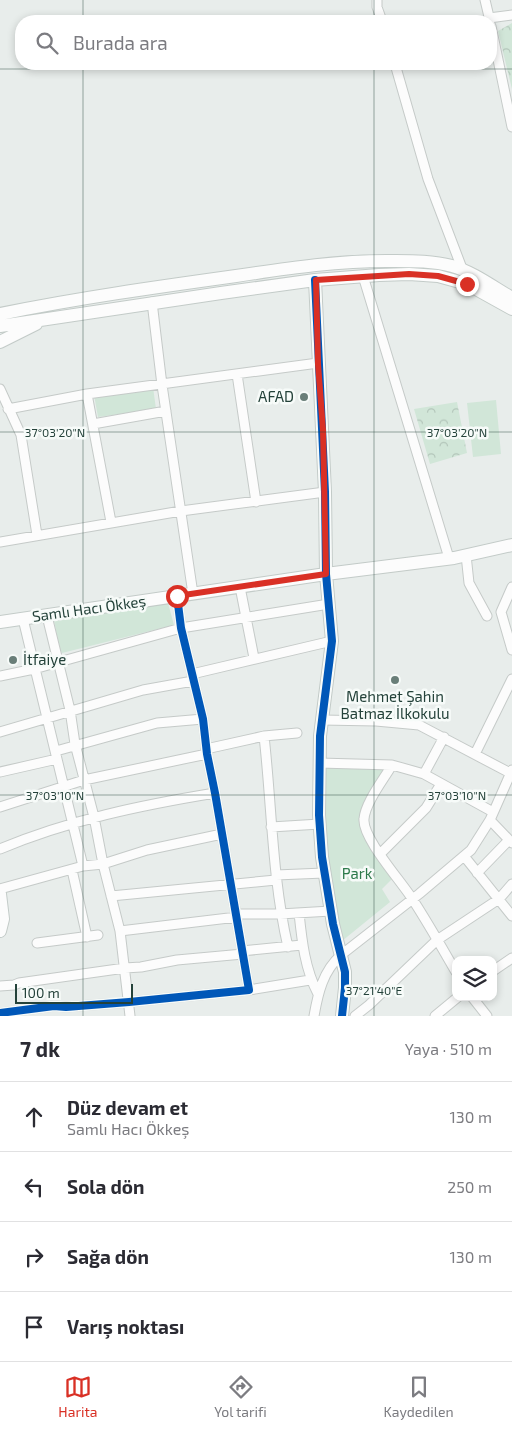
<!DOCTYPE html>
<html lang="tr">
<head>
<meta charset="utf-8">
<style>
  body { margin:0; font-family:"Exo 2",sans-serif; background:#f7f7f7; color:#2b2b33 }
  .controls { position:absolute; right:15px; bottom:15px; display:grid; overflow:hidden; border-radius:10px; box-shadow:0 2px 8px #0003 }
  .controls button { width:45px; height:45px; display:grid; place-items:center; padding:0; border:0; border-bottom:1px solid #e1e1e2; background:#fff; color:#2b2b33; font:25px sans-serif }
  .scale { position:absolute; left:15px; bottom:12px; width:118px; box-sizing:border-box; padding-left:5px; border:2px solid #24423a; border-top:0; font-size:14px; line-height:18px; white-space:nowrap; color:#24423a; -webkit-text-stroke:4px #f7fbf9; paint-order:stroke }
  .stop { position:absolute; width:15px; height:15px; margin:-11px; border:4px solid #d93025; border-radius:50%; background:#fff }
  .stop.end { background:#d93025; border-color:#fff; box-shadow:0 1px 5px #0008 }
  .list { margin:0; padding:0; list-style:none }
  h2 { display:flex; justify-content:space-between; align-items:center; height:65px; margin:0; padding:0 20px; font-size:21px }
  h2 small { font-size:16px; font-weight:400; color:#7c7c81 }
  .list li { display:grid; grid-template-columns:32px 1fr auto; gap:15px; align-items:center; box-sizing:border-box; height:70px; padding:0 20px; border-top:1px solid #e1e1e2 }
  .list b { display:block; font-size:19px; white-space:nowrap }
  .list p { margin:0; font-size:16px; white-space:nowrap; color:#7c7c81 }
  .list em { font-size:16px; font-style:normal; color:#7c7c81 }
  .icon { flex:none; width:28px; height:28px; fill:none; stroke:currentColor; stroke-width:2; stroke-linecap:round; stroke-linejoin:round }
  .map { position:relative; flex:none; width:512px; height:1016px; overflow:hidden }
  .search { position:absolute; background:#fff; box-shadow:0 2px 8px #0003; left:15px; right:15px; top:15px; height:55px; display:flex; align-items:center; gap:12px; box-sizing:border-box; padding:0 18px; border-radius:20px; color:#7c7c81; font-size:19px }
  .sheet { height:345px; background:#fff }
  nav { display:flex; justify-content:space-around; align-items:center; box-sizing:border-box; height:70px; border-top:1px solid #e1e1e2; background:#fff; font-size:14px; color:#7c7c81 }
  nav a { display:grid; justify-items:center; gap:2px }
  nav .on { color:#d93025 }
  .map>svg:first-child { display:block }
  .forest { fill:url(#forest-crowns) }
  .park { fill:#d1e6d8 }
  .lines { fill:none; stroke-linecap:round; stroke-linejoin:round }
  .street-casing { stroke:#c5cac8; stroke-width:11 }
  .secondary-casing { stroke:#c3cbc8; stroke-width:14 }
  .street { stroke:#fcfcfc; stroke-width:9 }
  .secondary { stroke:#fcfcfc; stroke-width:12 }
  .cycleway-casing { stroke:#f7fbf9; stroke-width:11 }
  .cycleway { stroke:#0057b8; stroke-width:8 }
  .route { stroke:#d93025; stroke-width:6 }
  .ticks { fill:none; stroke:#24423a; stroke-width:1; stroke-opacity:0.45 }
  .poi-dot { fill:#697e78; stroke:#f7fbf9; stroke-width:2 }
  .labels { text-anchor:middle; stroke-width:5; stroke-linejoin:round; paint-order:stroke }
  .poi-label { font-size:15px; fill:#24423a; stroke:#f7fbf9; text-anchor:end }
  .street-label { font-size:15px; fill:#24423a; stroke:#f7fbf9 }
  .park-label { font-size:15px; fill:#2d7a4b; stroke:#f7fbf9 }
  .ticks-label { font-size:12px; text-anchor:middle; fill:#24423a; stroke:#f7fbf9; stroke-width:5; stroke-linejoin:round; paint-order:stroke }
</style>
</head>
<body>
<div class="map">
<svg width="512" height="1016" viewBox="0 0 512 1016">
  <defs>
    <pattern id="forest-crowns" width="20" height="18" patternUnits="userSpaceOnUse" patternTransform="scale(1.25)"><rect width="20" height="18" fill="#d1e6d8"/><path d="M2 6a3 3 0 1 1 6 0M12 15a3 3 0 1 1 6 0" fill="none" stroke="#b3c6ba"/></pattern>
  </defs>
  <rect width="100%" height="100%" fill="#e8edeb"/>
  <path class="forest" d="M 512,23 L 512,89 L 498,31 Z
    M 457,402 L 467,453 L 430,464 L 414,409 Z"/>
  <path class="park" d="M 153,387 L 156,409 L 98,417 L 94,395 Z
    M 496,400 L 501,454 L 473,457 L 467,403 Z
    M 168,603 L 174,625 L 62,653 L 60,649 L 54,621 Z
    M 323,765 L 385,767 L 383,775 L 368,798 L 367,840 L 392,879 L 382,889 L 390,902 L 342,941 L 324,841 Z"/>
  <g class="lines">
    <defs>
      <path id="street" d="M 377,0 L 377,7 L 382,21
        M 485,0 L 490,21
        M 489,18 L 512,15
        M 491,26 L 512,127
        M 395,64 L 428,179 L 463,271
        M 363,276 L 449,558
        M 152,302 L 162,385 L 193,594
        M 237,374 L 256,502
        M 0,389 L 21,435 L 37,535
        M 87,394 L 111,522
        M 8,409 L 87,394 L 318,363
        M 93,424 L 166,411
        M 0,542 L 181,511 L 325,492
        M 466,555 L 469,583 L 487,616
        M 240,587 L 254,658
        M 512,587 L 501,612 L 512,650
        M 47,616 L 70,710 L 75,744 L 94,817 L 103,864 L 120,931 L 130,1016
        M 23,619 L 83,866
        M 192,674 L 332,641
        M 0,676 L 34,669 L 181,628 L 329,604
        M 322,720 L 376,721 L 419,725 L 512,774
        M 0,732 L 143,690 L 193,681
        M 264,736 C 272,807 272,878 288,947
        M 206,749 L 264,736 L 297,733
        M 56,751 L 157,723 L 203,719
        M 475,754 L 512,679
        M 319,763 L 392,765 L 424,774 L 493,812
        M 392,765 C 384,779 365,803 364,819 C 362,838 402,882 413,900 C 428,923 442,948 456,972
        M 0,772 L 57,759
        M 424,774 L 444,737
        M 0,807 L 84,780 L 207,754
        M 490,820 L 512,843
        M 271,827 L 320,824
        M 0,849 C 69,820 142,805 215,793
        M 380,854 L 426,808 L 441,784
        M 464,856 L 512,916
        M 72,870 L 87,937
        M 477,873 L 509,840
        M 276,875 L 324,873
        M 0,889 L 83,866 L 103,864 L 147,850 L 222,834
        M 111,896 L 276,880
        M 299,913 C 302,942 305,969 318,994
        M 236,914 L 280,914 L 331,911
        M 120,931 L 237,917
        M 37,943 L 98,935
        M 242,951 L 302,945
        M 493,971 L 512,958
        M 0,986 L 14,985 L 19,983 L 125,968 L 141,967 L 177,960 L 243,954
        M 249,990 L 310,980
        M 472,997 L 487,1016
        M 0,1013 L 54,1006 L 66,1007 L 129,1002 L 249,990 L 215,793 L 207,754 L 203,719 L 181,628 L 177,596
        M 314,1016 C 318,993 323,971 341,955 L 419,894 L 471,850 L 490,820 L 512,770
        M 355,1016 L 369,1005 L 437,940 L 499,899 L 512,884
        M 435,1016 L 458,997"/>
      <path id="secondary" d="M 315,280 L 325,492 L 326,574 L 332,641 L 320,736 L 319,815 L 322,857 L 333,924 L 345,972 L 345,988 L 342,1016
        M 0,314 C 78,298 157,287 236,276 C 289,268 342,260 395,261 C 414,261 433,261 452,266 C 473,272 493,287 512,298
        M 0,326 L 221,293 L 315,280 L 379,275 L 409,274 L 438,276 L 467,284 L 512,309
        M 0,342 L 36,324
        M 0,622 L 326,574 L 454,558 L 512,545
        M 0,894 L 3,919 L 0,931"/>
    </defs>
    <use href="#street" class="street-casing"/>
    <use href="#secondary" class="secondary-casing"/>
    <use href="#street" class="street"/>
    <use href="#secondary" class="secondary"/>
    <defs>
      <path id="cycleway" d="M 315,280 L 325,492 L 326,574 L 332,641 L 320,736 L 319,815 L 322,857 L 333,924 L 345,972 L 345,988 L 342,1016
        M 0,1013 L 54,1006 L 66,1007 L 129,1002 L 249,990 L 215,793 L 207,754 L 203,719 L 181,628 L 177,596"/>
    </defs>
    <use href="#cycleway" class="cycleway-casing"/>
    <use href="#cycleway" class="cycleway"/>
  </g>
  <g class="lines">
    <path class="route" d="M 177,596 L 326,574 L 323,430 L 318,364 L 316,280 L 409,274 L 438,276 L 467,284"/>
  </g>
  <path class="ticks" d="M 83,0 L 83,21M 374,0 L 374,21M 83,64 L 83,1016M 374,64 L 374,1016M 0,69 L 512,69M 0,432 L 512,432M 0,795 L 512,795"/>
  <g class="poi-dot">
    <circle cx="304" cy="397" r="5"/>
    <circle cx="13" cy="660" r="5"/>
    <circle cx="395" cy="680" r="5"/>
  </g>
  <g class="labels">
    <g class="poi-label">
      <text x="294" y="402">AFAD</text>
      <text x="23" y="665" text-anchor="start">İtfaiye</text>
      <text x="395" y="702" text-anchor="middle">Mehmet Şahin<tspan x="395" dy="17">Batmaz İlkokulu</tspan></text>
    </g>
    <g class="street-label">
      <text transform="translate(89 609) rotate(-8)" y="5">Samlı Hacı Ökkeş</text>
    </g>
    <g class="park-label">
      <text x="357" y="879">Park</text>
    </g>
  </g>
  <g class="ticks-label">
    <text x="55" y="437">37°03'20"N</text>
    <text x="457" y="437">37°03'20"N</text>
    <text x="55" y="800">37°03'10"N</text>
    <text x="457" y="800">37°03'10"N</text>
    <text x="374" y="995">37°21'40"E</text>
  </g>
</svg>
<div class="controls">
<button><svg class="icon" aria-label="layers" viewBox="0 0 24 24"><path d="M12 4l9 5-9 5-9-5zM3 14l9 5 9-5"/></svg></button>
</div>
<div class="scale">100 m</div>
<div class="stop" style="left:177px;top:596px"></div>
<div class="stop end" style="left:467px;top:284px"></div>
<div class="search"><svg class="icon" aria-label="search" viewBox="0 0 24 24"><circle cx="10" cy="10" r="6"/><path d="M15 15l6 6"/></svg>Burada ara</div>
</div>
<section class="sheet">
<h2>7 dk<small>Yaya · 510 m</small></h2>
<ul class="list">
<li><svg class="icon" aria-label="ahead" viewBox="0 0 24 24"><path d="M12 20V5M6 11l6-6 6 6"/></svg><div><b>Düz devam et</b><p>Samlı Hacı Ökkeş</p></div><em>130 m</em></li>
<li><svg class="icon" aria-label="left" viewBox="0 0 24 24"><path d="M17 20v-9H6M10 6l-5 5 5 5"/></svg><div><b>Sola dön</b></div><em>250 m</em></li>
<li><svg class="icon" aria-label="right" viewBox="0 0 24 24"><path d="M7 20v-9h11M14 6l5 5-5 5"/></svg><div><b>Sağa dön</b></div><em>130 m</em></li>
<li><svg class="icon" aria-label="arrive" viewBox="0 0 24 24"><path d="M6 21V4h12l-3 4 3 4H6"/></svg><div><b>Varış noktası</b></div></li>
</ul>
</section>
<nav>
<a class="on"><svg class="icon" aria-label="map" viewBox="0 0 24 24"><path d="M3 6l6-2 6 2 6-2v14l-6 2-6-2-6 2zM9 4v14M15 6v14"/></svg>Harita</a>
<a><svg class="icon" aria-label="directions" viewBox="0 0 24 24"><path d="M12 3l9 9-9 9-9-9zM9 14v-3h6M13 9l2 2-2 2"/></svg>Yol tarifi</a>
<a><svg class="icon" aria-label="saved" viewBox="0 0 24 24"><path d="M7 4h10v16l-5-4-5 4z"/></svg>Kaydedilen</a>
</nav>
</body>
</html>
